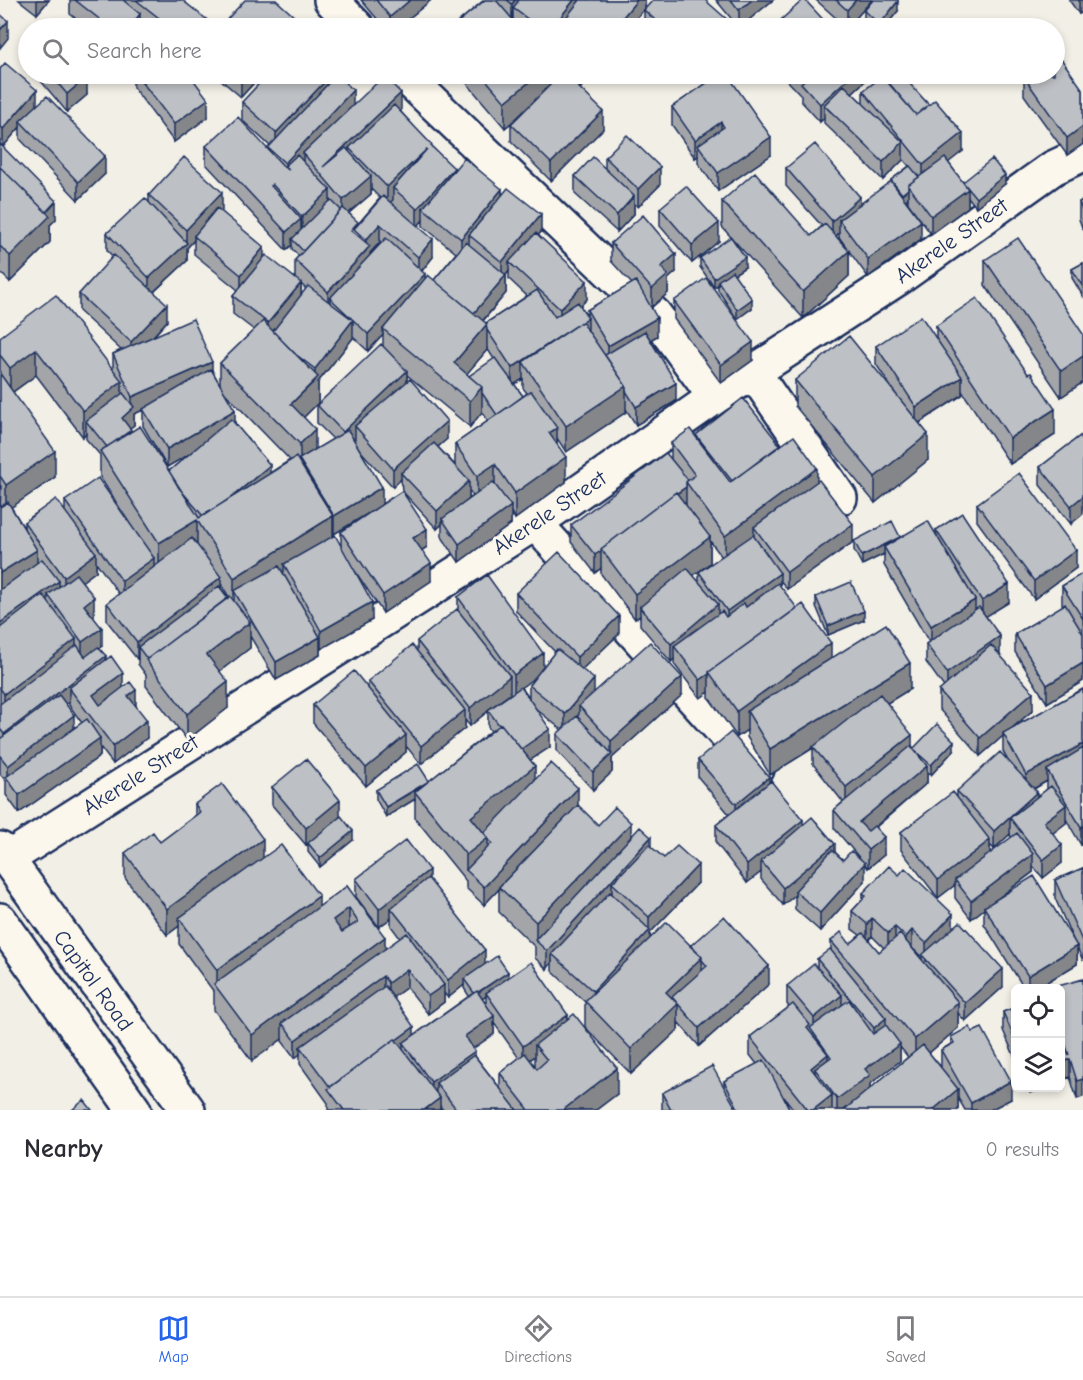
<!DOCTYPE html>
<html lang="en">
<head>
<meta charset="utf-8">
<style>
  body { margin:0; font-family:"Comic Neue",sans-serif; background:#f7f7f7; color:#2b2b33 }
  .controls { position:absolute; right:18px; bottom:18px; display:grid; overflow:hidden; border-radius:9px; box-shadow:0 3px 9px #0003 }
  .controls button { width:54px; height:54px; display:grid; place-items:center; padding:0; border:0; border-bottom:2px solid #e1e1e2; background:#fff; color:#2b2b33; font:30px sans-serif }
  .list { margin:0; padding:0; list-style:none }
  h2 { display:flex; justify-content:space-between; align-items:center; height:78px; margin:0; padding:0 24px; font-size:26px }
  h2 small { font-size:20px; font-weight:400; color:#7c7c81 }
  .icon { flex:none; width:33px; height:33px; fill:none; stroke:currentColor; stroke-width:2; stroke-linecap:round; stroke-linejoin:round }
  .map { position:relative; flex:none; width:1083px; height:1110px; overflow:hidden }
  .search { position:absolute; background:#fff; box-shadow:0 3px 9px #0003; left:18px; right:18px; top:18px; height:66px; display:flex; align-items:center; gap:15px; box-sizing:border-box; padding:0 21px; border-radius:33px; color:#7c7c81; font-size:22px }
  .sheet { height:186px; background:#fff }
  nav { display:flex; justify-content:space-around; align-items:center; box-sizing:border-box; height:84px; border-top:2px solid #e1e1e2; background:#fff; font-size:16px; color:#7c7c81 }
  nav a { display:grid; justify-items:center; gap:3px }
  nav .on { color:#2563eb }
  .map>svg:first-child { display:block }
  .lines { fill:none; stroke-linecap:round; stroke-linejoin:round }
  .minor-casing { stroke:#1b2f5e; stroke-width:38 }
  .secondary-casing { stroke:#1b2f5e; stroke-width:38 }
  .minor { stroke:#fbf7ec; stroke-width:33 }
  .secondary { stroke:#fbf7ec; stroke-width:33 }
  .wall { fill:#a3a5a9; stroke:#1b2f5e; stroke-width:1.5; fill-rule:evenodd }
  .shaded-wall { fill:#848689; stroke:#1b2f5e; stroke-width:1.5 }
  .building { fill:#bdc0c4; stroke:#1b2f5e; stroke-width:1.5; fill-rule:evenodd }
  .labels { text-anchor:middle; stroke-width:6; stroke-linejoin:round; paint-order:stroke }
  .street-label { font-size:22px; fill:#1b2f5e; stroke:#fbf7ec }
</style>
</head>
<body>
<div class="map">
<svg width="1083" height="1110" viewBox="0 0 1083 1110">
  <rect width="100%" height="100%" fill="#f2efe6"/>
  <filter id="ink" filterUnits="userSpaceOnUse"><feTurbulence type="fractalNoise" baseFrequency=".0167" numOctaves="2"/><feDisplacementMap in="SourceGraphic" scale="12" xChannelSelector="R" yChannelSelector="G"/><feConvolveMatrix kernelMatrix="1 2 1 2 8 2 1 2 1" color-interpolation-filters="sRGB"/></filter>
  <g filter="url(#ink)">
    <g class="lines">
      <defs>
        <path id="minor" d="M 331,0 L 358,28
          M 403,74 L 655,315 L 715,397
          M 754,373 L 840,498
          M 535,523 L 757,769
          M 7,859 L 535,523 L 715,397 L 900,277 L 1053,168 L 1083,154"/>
        <path id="secondary" d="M 0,849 L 188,1110
          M 0,920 L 134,1110"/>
      </defs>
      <use href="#minor" class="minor-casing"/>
      <use href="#secondary" class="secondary-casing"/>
      <use href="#minor" class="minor"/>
      <use href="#secondary" class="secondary"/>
    </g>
    <path class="wall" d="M 19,0 L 49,0 L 37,14 Z
      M 70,0 L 182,0 L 215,28 L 149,28 L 140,21 L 140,28 L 88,28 L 70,14 Z
      M 361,0 L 431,0 L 397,28 L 385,28 Z
      M 484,0 L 645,0 L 645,8 L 628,28 L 451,28 Z
      M 716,0 L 773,0 L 739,28 Z
      M 816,0 L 872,0 L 847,28 Z
      M 1069,0 L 1083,0 L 1083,12 L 1079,14 Z
      M 644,10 L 730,28 L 644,28 Z
      M 864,11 L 898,11 L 884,28 L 875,28 L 864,20 Z
      M 0,69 L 105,174 L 78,200 L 20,139 L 20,127 L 3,147 L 0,144 Z
      M 35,74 L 84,74 L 87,95 L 67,112 Z
      M 133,74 L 189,74 L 208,117 L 174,142 L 133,87 Z
      M 214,74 L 262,74 L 241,97 Z
      M 345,74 L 345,77 L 343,80 L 353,105 L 401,112 L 432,147 L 454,170 L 502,195 L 541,232 L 538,235 L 587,299 L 580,306 L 587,316 L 587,310 L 632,284 L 611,261 L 611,243 L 676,272 L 668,279 L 668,293 L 652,307 L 657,336 L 650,340 L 676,401 L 636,425 L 626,409 L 626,412 L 566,452 L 557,438 L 557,443 L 566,482 L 515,519 L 511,512 L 511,524 L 459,562 L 442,537 L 442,524 L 437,529 L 404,493 L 427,547 L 422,550 L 431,581 L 383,613 L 355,571 L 372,620 L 321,649 L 320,646 L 320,655 L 276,680 L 250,636 L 250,648 L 220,671 L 228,708 L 187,740 L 146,686 L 146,675 L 138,664 L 138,659 L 137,659 L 107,621 L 107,603 L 119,594 L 96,562 L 96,571 L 82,581 L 94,615 L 92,616 L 102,646 L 99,648 L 123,687 L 136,706 L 147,738 L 113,764 L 100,747 L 100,756 L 19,813 L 6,795 L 6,781 L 0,774 L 0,337 L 113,369 L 113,354 L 121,350 L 79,311 L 79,294 L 113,257 L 107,250 L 107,233 L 149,203 L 149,195 L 222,210 L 221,211 L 264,257 L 295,278 L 295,260 L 299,256 L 292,249 L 292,245 L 286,250 L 206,164 L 206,146 L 268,150 L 268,148 L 270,146 L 242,120 L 242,102 ZM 371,189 L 380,198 L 358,224 L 349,213 L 371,194 ZM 423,220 L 423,226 L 456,253 L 434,280 L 425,279 L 422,271 L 433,257 L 418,226 ZM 194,240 L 194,254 L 238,290 L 233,296 L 233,314 L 254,330 L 220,363 L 220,385 L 212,370 L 153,337 L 167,321 L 154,292 L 187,261 L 187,248 ZM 380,242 L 381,243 L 370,254 L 370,253 ZM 509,271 L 509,279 L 527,296 L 486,323 L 483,321 L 506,293 L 506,275 ZM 301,284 L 306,289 L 301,296 ZM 383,335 L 383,346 L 317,405 L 317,423 L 333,439 L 315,450 L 304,417 L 318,403 L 318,382 L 353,338 L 353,337 L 368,351 ZM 487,348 L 494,359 L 469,376 L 466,374 L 487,350 ZM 36,375 L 83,437 L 86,434 L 86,439 L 100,455 L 100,477 L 128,521 L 65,501 L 65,510 L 24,522 L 24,528 L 11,507 L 55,477 L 13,392 ZM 407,375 L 470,427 L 482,411 L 488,421 L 455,444 L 455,465 L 438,447 L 447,439 L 407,381 ZM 523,379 L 523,388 L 527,393 L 523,396 L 514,384 ZM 226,394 L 290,460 L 270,473 L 235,423 ZM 143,410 L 143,426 L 167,467 L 189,454 L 169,471 L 131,431 L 130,428 L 134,425 L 134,414 ZM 358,448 L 393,487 L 401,479 L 402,491 L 382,504 ZM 469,491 L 473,496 L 466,501 L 469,499 ZM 375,509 L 341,532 L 341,546 L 333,536 L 333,533 L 334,534 ZM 221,584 L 229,597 L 228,598 L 221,588 ZM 69,702 L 69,705 L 82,723 L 74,728 L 66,704 Z
      M 459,74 L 550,74 L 550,84 L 558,76 L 555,74 L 592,74 L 580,89 L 603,129 L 551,181 L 511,141 L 511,124 L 515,120 L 505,128 Z
      M 720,74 L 771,155 L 718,191 L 698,163 L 698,156 L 695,158 L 672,125 L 672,107 Z
      M 781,74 L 864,74 L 864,82 L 852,93 L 863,103 L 863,91 L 963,151 L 948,162 L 963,183 L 1005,184 L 976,207 L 968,197 L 968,207 L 931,234 L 908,203 L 908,198 L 906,200 L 921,239 L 868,277 L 849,251 L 849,276 L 803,318 L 722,227 L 722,201 L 811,236 L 822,226 L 786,186 L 786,168 L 860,204 L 891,182 L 891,180 L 909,166 L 903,159 L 903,160 L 883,180 L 824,123 L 824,118 L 820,122 L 801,101 L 801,95 ZM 839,233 L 839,237 L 849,251 L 836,236 Z
      M 1024,77 L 1083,90 L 1083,144 L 1067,155 L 1024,95 Z
      M 0,144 L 56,219 L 50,225 L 50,242 L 10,282 L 0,272 Z
      M 605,157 L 660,185 L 638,207 L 634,203 L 634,214 L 617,232 L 575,194 L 575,176 L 605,169 Z
      M 1083,200 L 1083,230 L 1079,219 L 1079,202 Z
      M 660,208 L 719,241 L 692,263 L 660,226 Z
      M 700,258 L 745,267 L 734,274 L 752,308 L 737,319 L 718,290 L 718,285 L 714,287 L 700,267 Z
      M 985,260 L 1083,334 L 1083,382 L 1061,397 L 985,285 Z
      M 1083,263 L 1083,296 L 1072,278 L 1072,269 Z
      M 674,301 L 753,360 L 721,383 L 674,319 Z
      M 936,326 L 1055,435 L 1010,464 L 962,391 L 962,395 L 920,423 L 928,460 L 875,503 L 795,406 L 795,380 L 895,393 L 876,364 L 876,346 L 936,339 Z
      M 696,436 L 780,445 L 817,481 L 853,542 L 787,589 L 780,580 L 780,587 L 831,659 L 910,689 L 887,703 L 914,749 L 954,750 L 931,775 L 927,771 L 927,783 L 875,828 L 884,855 L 868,868 L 834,828 L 834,810 L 843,802 L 813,764 L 813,748 L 770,775 L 747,737 L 747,730 L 737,737 L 709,698 L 709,692 L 700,698 L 674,664 L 674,659 L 671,662 L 640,625 L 640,616 L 635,619 L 601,574 L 601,568 L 595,573 L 571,542 L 571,525 L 671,459 L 671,443 ZM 710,541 L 722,557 L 699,572 L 699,583 L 693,575 L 710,563 Z
      M 1080,436 L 1071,524 L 1040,485 L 1040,467 Z
      M 977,504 L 1076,568 L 1034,599 L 977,521 Z
      M 936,530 L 1009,602 L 986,616 L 999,654 L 1033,710 L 1012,728 L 1083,689 L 1083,844 L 1081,845 L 1066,819 L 1066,823 L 1053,833 L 1062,863 L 1043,878 L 1033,866 L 1033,872 L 1001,896 L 1075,944 L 1055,898 L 1055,880 L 1083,868 L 1083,961 L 1077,947 L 1077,964 L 1037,988 L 1024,988 L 984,924 L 984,909 L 971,919 L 955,898 L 955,885 L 938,898 L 901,850 L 901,832 L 957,798 L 957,791 L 1008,761 L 1003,751 L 1003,736 L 980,756 L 939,709 L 939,691 L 944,687 L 926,662 L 926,644 L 929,642 L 884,565 L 884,554 L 862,565 L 854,550 L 854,541 L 900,538 L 936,534 ZM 1047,781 L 1047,789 L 1037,797 L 1034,789 ZM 1010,834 L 1011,838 L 990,854 L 990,845 L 994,849 Z
      M 1083,573 L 1083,681 L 1047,703 L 1015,652 L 1015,634 L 1063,606 L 1062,604 L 1062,586 Z
      M 516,593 L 619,634 L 582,669 L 594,693 L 682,695 L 612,758 L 612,772 L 593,790 L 557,751 L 557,734 L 562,730 L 535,708 L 550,747 L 530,760 L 535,780 L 578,806 L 598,825 L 631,836 L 651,847 L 664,858 L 698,883 L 650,933 L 650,938 L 690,946 L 769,984 L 699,1046 L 678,1022 L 678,1030 L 631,1074 L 585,1027 L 585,1002 L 552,971 L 552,962 L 547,969 L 535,958 L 535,947 L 499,912 L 499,889 L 484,905 L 466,888 L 466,881 L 415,818 L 415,799 L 386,817 L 376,799 L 376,790 L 429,781 L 491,731 L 488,727 L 488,711 L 470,726 L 465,720 L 465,728 L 421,764 L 406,746 L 406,752 L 366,786 L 313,723 L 313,705 L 368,687 L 368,681 L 417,651 L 417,641 L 458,609 L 458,597 L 543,667 L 555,652 L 516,611 ZM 535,677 L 529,685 L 529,698 L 521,687 Z
      M 816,597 L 864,620 L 828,635 L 816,606 Z
      M 698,760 L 769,783 L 803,825 L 835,852 L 865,881 L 820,931 L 795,909 L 795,895 L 783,905 L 761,879 L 761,872 L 747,883 L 716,843 L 716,825 L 729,814 L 698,777 Z
      M 272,787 L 340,817 L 353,840 L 320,867 L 308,852 L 308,844 L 306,845 L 272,805 Z
      M 195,804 L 263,858 L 319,907 L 347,886 L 385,949 L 400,938 L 391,926 L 391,918 L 379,927 L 356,897 L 356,879 L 429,879 L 485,965 L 508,978 L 568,1019 L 617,1094 L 596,1110 L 443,1110 L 440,1106 L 440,1110 L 328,1110 L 328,1103 L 300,1064 L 300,1054 L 295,1058 L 282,1041 L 282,1039 L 252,1061 L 214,1010 L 214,992 L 179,944 L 179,926 L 167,935 L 125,878 L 125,853 L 160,842 L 195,816 ZM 464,985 L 464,988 L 469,996 L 414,1035 L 393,997 L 407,987 L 428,1014 L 444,1002 L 444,993 L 448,998 ZM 486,996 L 486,1004 L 482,999 ZM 494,1023 L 519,1058 L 500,1073 L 500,1088 L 475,1056 L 473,1048 L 494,1034 ZM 535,1056 L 535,1066 L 530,1060 Z
      M 863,893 L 953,928 L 1003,987 L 965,1021 L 958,1013 L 958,1028 L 929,1053 L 941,1067 L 941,1050 L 951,1044 L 951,1037 L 1011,1099 L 990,1110 L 965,1110 L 958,1098 L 958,1110 L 794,1110 L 784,1097 L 790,1110 L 662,1110 L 662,1093 L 724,1086 L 724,1081 L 757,1064 L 750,1055 L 750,1037 L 789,1007 L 787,1004 L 787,986 L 817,968 L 817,959 L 831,951 L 831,941 L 850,944 L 860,935 L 852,929 L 852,911 L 863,899 ZM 872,936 L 884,948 L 879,952 L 868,940 ZM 912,948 L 922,957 L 922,960 ZM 900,1047 L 908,1057 L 870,1089 L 870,1084 L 900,1061 Z
      M 1083,979 L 1077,1099 L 1070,1077 L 1060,1081 L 1060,988 Z
      M 1016,1007 L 1016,1060 L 1003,1030 L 1003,1012 Z"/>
    <path class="shaded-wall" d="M 37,0 L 49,0 L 37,14 Z
      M 410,0 L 431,0 L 397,28 L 390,28 L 390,17 Z
      M 515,0 L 528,0 L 513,8 L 513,20 L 512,22 L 512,4 Z
      M 574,0 L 588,0 L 566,28 L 552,28 Z
      M 637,0 L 645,0 L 645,8 L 628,28 L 614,28 Z
      M 752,0 L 773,0 L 739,28 L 739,10 Z
      M 856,0 L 872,0 L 847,28 L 847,10 Z
      M 1079,0 L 1083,0 L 1083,12 L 1079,14 Z
      M 898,1 L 898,11 L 884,28 L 880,28 L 880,24 Z
      M 140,14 L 140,28 L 129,28 Z
      M 296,18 L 296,28 L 286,28 Z
      M 8,21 L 8,38 L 0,48 L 0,30 Z
      M 730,22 L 730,28 L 724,28 Z
      M 246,74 L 262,74 L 241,97 L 241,79 Z
      M 332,74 L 345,74 L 345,77 L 276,151 L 276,133 Z
      M 539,74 L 550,74 L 550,90 L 505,128 L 505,102 Z
      M 577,74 L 592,74 L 577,92 Z
      M 853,74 L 864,74 L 864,82 L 831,112 L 824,105 L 824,118 L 820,122 L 820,104 Z
      M 87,77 L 87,95 L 67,112 L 67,94 Z
      M 37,90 L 37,108 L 20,121 L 20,127 L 3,147 L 3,129 Z
      M 353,90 L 353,108 L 303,153 L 303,161 L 289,170 L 285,167 L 285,163 Z
      M 401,93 L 401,111 L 349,148 L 349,160 L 323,167 Z
      M 208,99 L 208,117 L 174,142 L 174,124 Z
      M 603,111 L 603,129 L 551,181 L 551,163 Z
      M 721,122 L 721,140 L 698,145 L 698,156 L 695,158 L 695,140 Z
      M 1083,126 L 1083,144 L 1067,155 L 1067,138 Z
      M 963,133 L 963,151 L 923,183 L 923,165 Z
      M 771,137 L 771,155 L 718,191 L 718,173 Z
      M 903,142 L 903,160 L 883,180 L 883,162 Z
      M 427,149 L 393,188 L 393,200 L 387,205 L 387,187 Z
      M 105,156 L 105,174 L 78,200 L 78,182 Z
      M 660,167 L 660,185 L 638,207 L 638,189 Z
      M 454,168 L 454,186 L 423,208 L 423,220 L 417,227 L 417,209 Z
      M 1005,175 L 1005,184 L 976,207 L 976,198 Z
      M 371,176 L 371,194 L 343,218 L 343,200 Z
      M 502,189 L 502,207 L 469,235 L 469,246 L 461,257 L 461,239 Z
      M 908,189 L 908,198 L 902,203 L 902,194 Z
      M 968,189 L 968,207 L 931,234 L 931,216 Z
      M 330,190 L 330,208 L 302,235 L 302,217 Z
      M 222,192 L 222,210 L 196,238 L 194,236 L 194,240 L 187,248 L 187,261 L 149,296 L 149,278 L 186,244 L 186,230 Z
      M 634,196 L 634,214 L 617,232 L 617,215 Z
      M 860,197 L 860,214 L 839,220 L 839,233 L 832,239 L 832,221 Z
      M 56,201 L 56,219 L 50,225 L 50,242 L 10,282 L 10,256 L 44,214 Z
      M 541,214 L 541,232 L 513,266 L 509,262 L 509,271 L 505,276 L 506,275 L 506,293 L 473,332 L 473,314 L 502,280 L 502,262 Z
      M 301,219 L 301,236 L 292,239 L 292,245 L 286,250 L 286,232 Z
      M 921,221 L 921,239 L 868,277 L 868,259 Z
      M 719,223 L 719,241 L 692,263 L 692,245 Z
      M 380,224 L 380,242 L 370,253 L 370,264 L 330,298 L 330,308 L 328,310 L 328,292 L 366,251 L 366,240 Z
      M 433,239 L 433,257 L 418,275 L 418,257 Z
      M 264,247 L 264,265 L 241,293 L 241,275 Z
      M 849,251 L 849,276 L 803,318 L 803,292 Z
      M 676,254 L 676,272 L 668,279 L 668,293 L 652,307 L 652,289 L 661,267 Z
      M 745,257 L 745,267 L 719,284 L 718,281 L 718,285 L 714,287 L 714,278 Z
      M 425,274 L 425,292 L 383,329 L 383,335 L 368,351 L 368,334 Z
      M 587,281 L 587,299 L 560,327 L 560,309 Z
      M 301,283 L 301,301 L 268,341 L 268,323 Z
      M 752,299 L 752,308 L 737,319 L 737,310 Z
      M 167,304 L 167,321 L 131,360 L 131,342 Z
      M 588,318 L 588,336 L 523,362 L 523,379 L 512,386 L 512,368 Z
      M 657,318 L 657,336 L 609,364 L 608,362 L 608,346 Z
      M 353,320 L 353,338 L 318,382 L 318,403 L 291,430 L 291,404 L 315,381 L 315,369 Z
      M 487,324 L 487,350 L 454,389 L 454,363 Z
      M 753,342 L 753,360 L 721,383 L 721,365 Z
      M 36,349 L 36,375 L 10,394 L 10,368 Z
      M 1083,356 L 1083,382 L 1061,397 L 1061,371 Z
      M 212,362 L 212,380 L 134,414 L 134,425 L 122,435 L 122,418 L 132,409 L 132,397 Z
      M 407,371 L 407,389 L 355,426 L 355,439 L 343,450 L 343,432 Z
      M 962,377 L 962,395 L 916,425 L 916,407 Z
      M 122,381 L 122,407 L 86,421 L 86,434 L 83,437 L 83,411 Z
      M 676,383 L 676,401 L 636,425 L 636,407 Z
      M 626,386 L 626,412 L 566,452 L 566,426 Z
      M 482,387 L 482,412 L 470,427 L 470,401 Z
      M 1055,409 L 1055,435 L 1010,464 L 1010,438 Z
      M 235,410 L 235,428 L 167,467 L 167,449 Z
      M 447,421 L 447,439 L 404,476 L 401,473 L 401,479 L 393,487 L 393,469 Z
      M 557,428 L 557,454 L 549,433 Z
      M 315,429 L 315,454 L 300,460 L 300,444 Z
      M 928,434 L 928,460 L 875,503 L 875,477 Z
      M 55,451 L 55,477 L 6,511 L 6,485 Z
      M 566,457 L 566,482 L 515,519 L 515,493 Z
      M 495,464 L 495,490 L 477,502 L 477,476 Z
      M 270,465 L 270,483 L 206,519 Z
      M 817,468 L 817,494 L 754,527 L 754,540 L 725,562 L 725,536 Z
      M 469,481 L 469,499 L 444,522 L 442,519 L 442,524 L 437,529 L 437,511 Z
      M 0,486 L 1,486 L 0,512 Z
      M 382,487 L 382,505 L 334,534 L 334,516 Z
      M 686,487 L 686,505 L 602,550 Z
      M 1083,496 L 1083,514 L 1071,524 L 1071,506 Z
      M 511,506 L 511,524 L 459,562 L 459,544 Z
      M 333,516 L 333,541 L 284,564 L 284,572 L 240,600 L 234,591 L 234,604 L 234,578 Z
      M 197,520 L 197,546 L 159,569 L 159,543 Z
      M 853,524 L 853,542 L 787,589 L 787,572 Z
      M 427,529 L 427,547 L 413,556 L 413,538 Z
      M 710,537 L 710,563 L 644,613 L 640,607 L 640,616 L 635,619 L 635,594 Z
      M 900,537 L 900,546 L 884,547 L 884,554 L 862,565 L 862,556 Z
      M 37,550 L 37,576 L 0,599 L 0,573 Z
      M 601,550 L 601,568 L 595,573 L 595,555 Z
      M 1076,550 L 1076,568 L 1034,599 L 1034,581 Z
      M 96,553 L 96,571 L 64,595 L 64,577 Z
      M 154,558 L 154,576 L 122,599 L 122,581 Z
      M 431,563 L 431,581 L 383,613 L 383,595 Z
      M 780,573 L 780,591 L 727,629 L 727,611 Z
      M 221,577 L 221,594 L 138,647 L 138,659 L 137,659 L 137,642 Z
      M 59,581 L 59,599 L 48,595 L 48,607 L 0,641 L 0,623 Z
      M 1009,584 L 1009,602 L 982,619 L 982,601 Z
      M 94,597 L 94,615 L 84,622 L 84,605 Z
      M 975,600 L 975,618 L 931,644 L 931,626 Z
      M 372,602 L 372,620 L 321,649 L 321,631 Z
      M 718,604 L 718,622 L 674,646 L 674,659 L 671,662 L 671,644 Z
      M 864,611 L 864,620 L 828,635 L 828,626 Z
      M 619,616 L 619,634 L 577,674 L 577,657 Z
      M 250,622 L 250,648 L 207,681 L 207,655 Z
      M 102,628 L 102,646 L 82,660 L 82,642 Z
      M 1000,636 L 1000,654 L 947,691 L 947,673 Z
      M 320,637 L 320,655 L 276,680 L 276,662 Z
      M 76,639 L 76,657 L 4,712 L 4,694 Z
      M 831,643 L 831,669 L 747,711 L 747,730 L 737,737 L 737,711 Z
      M 543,653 L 543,671 L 514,693 L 514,675 Z
      M 106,656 L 106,674 L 69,688 L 69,702 L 4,752 L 4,734 Z
      M 910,663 L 910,689 L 814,748 L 813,747 L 813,748 L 770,775 L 770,749 Z
      M 1083,663 L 1083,681 L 1047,703 L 1047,685 Z
      M 123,673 L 123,690 L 93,713 L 93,695 Z
      M 709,674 L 709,692 L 700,698 L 700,680 Z
      M 510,676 L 510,694 L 488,710 L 488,711 L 470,726 L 470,708 Z
      M 682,677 L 682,695 L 612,758 L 612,772 L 593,790 L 593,772 L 611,755 L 611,741 Z
      M 594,679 L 594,697 L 579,706 L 579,714 L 565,732 L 565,714 Z
      M 228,682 L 228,708 L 187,740 L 187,714 Z
      M 136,690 L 136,708 L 128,696 Z
      M 1033,692 L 1033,710 L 1004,735 L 1003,733 L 1003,736 L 980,756 L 980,738 Z
      M 465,710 L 465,728 L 421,764 L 421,746 Z
      M 74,715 L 74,733 L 8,780 L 8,766 Z
      M 147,720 L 147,738 L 113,764 L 113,746 Z
      M 550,729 L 550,747 L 517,769 L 517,751 Z
      M 406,735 L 406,752 L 366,786 L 366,768 Z
      M 912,735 L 912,752 L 846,805 L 846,787 Z
      M 100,738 L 100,756 L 19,813 L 19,795 Z
      M 954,741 L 954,750 L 931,775 L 931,765 Z
      M 1083,744 L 1083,761 L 1047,770 L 1047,781 L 1026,793 L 1026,775 Z
      M 535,766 L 535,792 L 471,843 L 471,817 Z
      M 927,766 L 927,783 L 859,840 L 859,822 Z
      M 769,777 L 769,794 L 736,822 L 736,804 Z
      M 429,782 L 415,792 L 415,799 L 386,817 L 386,807 Z
      M 578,788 L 578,806 L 499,887 L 499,889 L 484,905 L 484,887 Z
      M 1037,792 L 1037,810 L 1010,818 L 1010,834 L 994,849 L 994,831 Z
      M 340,800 L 340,817 L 306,845 L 306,828 Z
      M 1066,805 L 1066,823 L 1044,840 L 1044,822 Z
      M 803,820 L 803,838 L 761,861 L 761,872 L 747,883 L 747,865 Z
      M 631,823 L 631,849 L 536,941 L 536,922 Z
      M 1083,826 L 1083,844 L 1081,845 L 1081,827 Z
      M 353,831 L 353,840 L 320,867 L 320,858 Z
      M 651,837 L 651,855 L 612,883 L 612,897 L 552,954 L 552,962 L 547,969 L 547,951 Z
      M 884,837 L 884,855 L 868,868 L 868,850 Z
      M 488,838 L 488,864 L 466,870 L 466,855 Z
      M 263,839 L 263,864 L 179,918 L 179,926 L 167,935 L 167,909 Z
      M 990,840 L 990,858 L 955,880 L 955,885 L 938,898 L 938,880 Z
      M 835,844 L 835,862 L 795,891 L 795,895 L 783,905 L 783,888 Z
      M 1062,845 L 1062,863 L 1043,878 L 1043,860 Z
      M 1033,854 L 1033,872 L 985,908 L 984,907 L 984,909 L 971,919 L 971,901 Z
      M 865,863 L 865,881 L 820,931 L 820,913 Z
      M 698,865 L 698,883 L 650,933 L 650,947 L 593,1009 L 593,991 L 649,931 L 649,917 Z
      M 429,870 L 429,887 L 391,908 L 391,918 L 379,927 L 379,909 Z
      M 319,896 L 319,922 L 217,988 L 217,970 Z
      M 349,908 L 349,934 L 333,946 L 333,920 Z
      M 953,914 L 953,932 L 926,961 L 926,943 Z
      M 872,918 L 872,936 L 867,942 L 867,924 Z
      M 895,927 L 895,945 L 888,951 L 888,933 Z
      M 912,930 L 912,948 L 906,955 L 906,937 Z
      M 385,937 L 385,963 L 282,1023 L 282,1039 L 252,1061 L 252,1035 Z
      M 1077,946 L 1077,964 L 1037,988 L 1028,988 L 1028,976 Z
      M 485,950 L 485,968 L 464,979 L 464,985 L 448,998 L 448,980 Z
      M 702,957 L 702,983 L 672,997 L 678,1004 L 678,1030 L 631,1074 L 631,1049 L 666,992 Z
      M 769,966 L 769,984 L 699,1046 L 699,1028 Z
      M 407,969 L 407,987 L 388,1001 L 388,983 Z
      M 1003,969 L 1003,987 L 965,1021 L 965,1003 Z
      M 508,972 L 508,981 L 486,993 L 486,996 L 475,1004 L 475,995 Z
      M 383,976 L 383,994 L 300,1047 L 300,1054 L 295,1058 L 295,1040 Z
      M 444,985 L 444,1002 L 428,1014 L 428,996 Z
      M 842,995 L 842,1013 L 814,1034 L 814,1018 Z
      M 958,1002 L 958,1028 L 915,1065 L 915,1039 Z
      M 568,1015 L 568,1033 L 535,1045 L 535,1056 L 523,1064 L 523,1046 Z
      M 494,1016 L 494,1034 L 465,1054 L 465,1036 Z
      M 886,1018 L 886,1036 L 874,1046 L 874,1028 Z
      M 414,1027 L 414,1045 L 403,1043 L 403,1053 L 330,1087 Z
      M 900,1044 L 900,1061 L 870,1084 L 870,1093 L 846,1110 L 837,1110 L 837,1099 L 865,1069 Z
      M 475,1051 L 475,1069 L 436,1083 L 436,1096 L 431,1100 L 431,1082 Z
      M 828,1054 L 828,1072 L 815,1069 L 815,1082 L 811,1068 Z
      M 1070,1059 L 1070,1077 L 1060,1081 L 1060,1063 Z
      M 617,1068 L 617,1094 L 596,1110 L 563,1110 Z
      M 1083,1079 L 1083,1097 L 1077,1099 L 1077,1081 Z
      M 1011,1081 L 1011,1099 L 990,1110 L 971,1110 L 971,1103 Z
      M 1030,1088 L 1044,1088 L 1030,1093 Z
      M 958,1089 L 958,1110 L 933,1110 Z
      M 832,1095 L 832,1110 L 813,1110 Z
      M 440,1098 L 440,1110 L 424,1110 Z"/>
    <path class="building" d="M 75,0 L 123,0 L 140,14 L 129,28 L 111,28 Z
      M 136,0 L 182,0 L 215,26 L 213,28 L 172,28 Z
      M 245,0 L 276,0 L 296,18 L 286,28 L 219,28 Z
      M 376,0 L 410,0 L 390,17 Z
      M 485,0 L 496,0 L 520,28 L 451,28 Z
      M 507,0 L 515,0 L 512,4 Z
      M 519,0 L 574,0 L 552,28 L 540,28 L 513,8 Z
      M 580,0 L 637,0 L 614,28 L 558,28 Z
      M 653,0 L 705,0 L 730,22 L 724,28 L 664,28 L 644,10 Z
      M 731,0 L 752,0 L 739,10 Z
      M 803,0 L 805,0 L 831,28 L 772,28 Z
      M 836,0 L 856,0 L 847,10 Z
      M 873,0 L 897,0 L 898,1 L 880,24 L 864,11 Z
      M 0,14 L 8,21 L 0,30 Z
      M 1057,53 L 1083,90 L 1083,126 L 1067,138 L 1024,77 L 1029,74 L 1054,74 L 1054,55 Z
      M 5,63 L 37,90 L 3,129 L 0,126 L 0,69 Z
      M 50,74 L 84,74 L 87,77 L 67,94 Z
      M 136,74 L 189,74 L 208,99 L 174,124 Z
      M 234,74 L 246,74 L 241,79 Z
      M 268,74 L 332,74 L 276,133 L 242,102 Z
      M 337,74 L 353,90 L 285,163 L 268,148 Z
      M 481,74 L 539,74 L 505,102 Z
      M 561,74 L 565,74 L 603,111 L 551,163 L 511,124 Z
      M 720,74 L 727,74 L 771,137 L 718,173 L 698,145 L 724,127 L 721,122 L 695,140 L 672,107 Z
      M 798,74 L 853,74 L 820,104 L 801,83 L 809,76 L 808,74 L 803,79 Z
      M 885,74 L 901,74 L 929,105 L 916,115 L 882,76 Z
      M 384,76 L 401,93 L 323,167 L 346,148 L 371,176 L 343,200 L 303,153 Z
      M 883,76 L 916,115 L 935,100 L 963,133 L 923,165 L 863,91 Z
      M 844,85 L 903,142 L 883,162 L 824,105 Z
      M 47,96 L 105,156 L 78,182 L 20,121 Z
      M 394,105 L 432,145 L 431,146 L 454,168 L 417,209 L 393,188 L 427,149 L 387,187 L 349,148 Z
      M 238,117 L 285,168 L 289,170 L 285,166 L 297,155 L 330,190 L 302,217 L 272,184 L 271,186 L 301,219 L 286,232 L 206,146 Z
      M 627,135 L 660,167 L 638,189 L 605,157 Z
      M 0,144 L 56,201 L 46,212 L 0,167 Z
      M 815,144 L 860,197 L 832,221 L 786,168 Z
      M 184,157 L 222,192 L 186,230 L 149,195 Z
      M 593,157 L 634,196 L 617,215 L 575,176 Z
      M 464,158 L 502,189 L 461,239 L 423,208 Z
      M 945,158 L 968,189 L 931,216 L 908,185 Z
      M 992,159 L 1005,175 L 976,198 L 963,182 Z
      M 910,166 L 919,177 L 908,185 L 908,189 L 902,194 L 891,180 Z
      M 0,167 L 50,216 L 10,256 L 0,246 Z
      M 755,172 L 811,236 L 825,224 L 849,251 L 803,292 L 722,201 Z
      M 891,181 L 921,221 L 868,259 L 839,220 Z
      M 686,186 L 719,223 L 692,245 L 660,208 Z
      M 508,188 L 541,214 L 502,262 L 469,235 Z
      M 383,196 L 433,239 L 418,257 L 380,224 L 366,240 L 354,229 Z
      M 145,198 L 187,243 L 149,278 L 107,233 Z
      M 331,200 L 341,210 L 303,251 L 292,239 Z
      M 1083,200 L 1083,212 L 1079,202 Z
      M 217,208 L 264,247 L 241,275 L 194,236 Z
      M 343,208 L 358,222 L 351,230 L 370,246 L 328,292 L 295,260 Z
      M 643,215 L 676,254 L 661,267 L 668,275 L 652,289 L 611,243 Z
      M 536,233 L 587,281 L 560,309 L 509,262 Z
      M 731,237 L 745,257 L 714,278 L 700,258 Z
      M 386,238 L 425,274 L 368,334 L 330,298 Z
      M 1018,238 L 1083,334 L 1083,356 L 1061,371 L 985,260 Z
      M 466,242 L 506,275 L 474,313 L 434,280 Z
      M 114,255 L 167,304 L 131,342 L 79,294 Z
      M 266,255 L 301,283 L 268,323 L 233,296 Z
      M 1083,263 L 1083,287 L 1072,269 Z
      M 732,271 L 752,299 L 737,310 L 718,281 Z
      M 428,275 L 487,324 L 454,363 L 482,387 L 470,401 L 383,329 Z
      M 706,278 L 753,342 L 721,365 L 674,301 Z
      M 636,281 L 657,318 L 608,346 L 587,310 Z
      M 308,286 L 353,320 L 315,369 L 294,353 L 273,331 Z
      M 537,290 L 555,317 L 578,302 L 588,318 L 512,368 L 487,330 L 486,323 Z
      M 56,295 L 122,381 L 83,411 L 36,349 L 10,368 L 0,355 L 0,337 Z
      M 977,298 L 1028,374 L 1031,373 L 1055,409 L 1010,438 L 936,326 Z
      M 921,316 L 962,377 L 916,407 L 876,346 Z
      M 193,319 L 212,362 L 132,397 L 113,354 Z
      M 263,321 L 318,377 L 291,404 L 315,429 L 300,444 L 220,363 Z
      M 582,322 L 626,386 L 566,426 L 523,362 Z
      M 645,331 L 676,383 L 636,407 L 626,391 L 626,386 L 605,355 Z
      M 849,336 L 928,434 L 875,477 L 795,380 Z
      M 381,344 L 407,371 L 343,432 L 317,405 Z
      M 495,358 L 523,396 L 497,415 L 482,393 L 482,387 L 469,376 Z
      M 211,369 L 235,410 L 167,449 L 143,409 Z
      M 1,375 L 55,451 L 6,485 L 0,476 L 0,376 Z
      M 410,379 L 447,421 L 393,469 L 355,426 Z
      M 531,391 L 557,428 L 549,433 L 566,457 L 515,493 L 495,464 L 477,476 L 455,444 Z
      M 123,393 L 134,407 L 122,418 L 131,430 L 107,447 L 86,421 Z
      M 743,398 L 780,445 L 732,481 L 696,435 Z
      M 231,419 L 270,465 L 233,496 L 203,516 L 179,488 L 169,471 Z
      M 140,426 L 199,518 L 296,457 L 333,516 L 234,578 L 197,520 L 159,543 L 100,451 Z
      M 690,429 L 730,482 L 794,436 L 817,468 L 725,536 L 686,482 L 695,475 L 671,443 Z
      M 348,430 L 382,487 L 334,516 L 299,459 Z
      M 1080,436 L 1083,440 L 1083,496 L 1071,506 L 1040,467 Z
      M 434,443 L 469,481 L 437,511 L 401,473 Z
      M 666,453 L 688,480 L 686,482 L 686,487 L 677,493 L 676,492 L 601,549 L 602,550 L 595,555 L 571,525 Z
      M 1019,473 L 1076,550 L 1034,581 L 977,504 Z
      M 98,478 L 154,558 L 122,581 L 65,501 Z
      M 819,480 L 853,524 L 787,572 L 754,527 Z
      M 493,482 L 511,506 L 459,544 L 442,519 Z
      M 402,491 L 427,529 L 413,538 L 431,563 L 383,595 L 341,532 Z
      M 676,492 L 710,537 L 635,594 L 601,549 Z
      M 56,499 L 96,553 L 64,577 L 24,522 Z
      M 8,502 L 37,550 L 0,573 L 0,507 Z
      M 962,513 L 1009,584 L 982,601 L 936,530 Z
      M 892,521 L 900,537 L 862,556 L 854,541 Z
      M 928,521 L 975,600 L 931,626 L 884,547 Z
      M 335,535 L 372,602 L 321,631 L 284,564 Z
      M 753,535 L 780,573 L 727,611 L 699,572 Z
      M 192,538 L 221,577 L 137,642 L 107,603 Z
      M 559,552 L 619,616 L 577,657 L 516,593 Z
      M 42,559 L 59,581 L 0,623 L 0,590 Z
      M 279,566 L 320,637 L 276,662 L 234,591 Z
      M 687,568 L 718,604 L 671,644 L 640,607 Z
      M 1083,573 L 1083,619 L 1062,586 Z
      M 76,574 L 94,597 L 84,605 L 102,628 L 82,642 L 48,595 Z
      M 487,575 L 543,653 L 514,675 L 458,597 Z
      M 851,582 L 864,611 L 828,626 L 816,597 Z
      M 778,583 L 797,608 L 709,672 L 709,674 L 700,680 L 674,646 L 722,611 L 726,617 L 744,603 L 746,607 Z
      M 219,586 L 228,598 L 147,659 L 138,647 Z
      M 43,595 L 76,639 L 4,694 L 0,688 L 0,628 Z
      M 230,596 L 250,622 L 207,655 L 228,682 L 187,714 L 146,660 Z
      M 803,604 L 831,643 L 737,711 L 709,672 Z
      M 1065,604 L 1083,634 L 1083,663 L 1047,685 L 1015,634 Z
      M 979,607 L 1000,636 L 947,673 L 926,644 Z
      M 457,609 L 510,676 L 470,708 L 417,641 Z
      M 886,624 L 910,663 L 770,749 L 747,711 Z
      M 650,642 L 682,677 L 611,741 L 579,706 Z
      M 77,645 L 85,657 L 98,647 L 106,656 L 4,734 L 0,729 L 0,704 Z
      M 412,645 L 465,710 L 421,746 L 368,681 Z
      M 991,645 L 1033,692 L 980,738 L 939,691 Z
      M 557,649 L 594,679 L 565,714 L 529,685 Z
      M 111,656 L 123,673 L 93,695 L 100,705 L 130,682 L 136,690 L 128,696 L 147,720 L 113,746 L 69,688 Z
      M 354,671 L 406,735 L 366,768 L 313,705 Z
      M 521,687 L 550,729 L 521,749 L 501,724 L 499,725 L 488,710 Z
      M 1083,689 L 1083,744 L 1026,775 L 1003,733 Z
      M 880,694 L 912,735 L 846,787 L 813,747 Z
      M 59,695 L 74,715 L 8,766 L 0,756 L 0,739 Z
      M 577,716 L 612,754 L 593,772 L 557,734 Z
      M 87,719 L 100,738 L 19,795 L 6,777 Z
      M 501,724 L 535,766 L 471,817 L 488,838 L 466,855 L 415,792 Z
      M 937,724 L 954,741 L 931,765 L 913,749 Z
      M 731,732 L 769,777 L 736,804 L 698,760 Z
      M 911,746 L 927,766 L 859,822 L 868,831 L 874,826 L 884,837 L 868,850 L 834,810 Z
      M 1083,748 L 1083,826 L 1081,827 L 1047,770 Z
      M 1000,752 L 1037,792 L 994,831 L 957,791 Z
      M 306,759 L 340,800 L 306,828 L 272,787 Z
      M 551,763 L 578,788 L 484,887 L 466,870 L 492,843 L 488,839 L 488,838 L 484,833 Z
      M 418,764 L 429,781 L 386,807 L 376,790 Z
      M 771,781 L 803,820 L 747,865 L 716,825 Z
      M 222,784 L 263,839 L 167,909 L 125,853 L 153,832 L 160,842 L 200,812 L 195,804 Z
      M 1051,786 L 1066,805 L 1044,822 L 1062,845 L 1043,860 L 1010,818 Z
      M 953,792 L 990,840 L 938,880 L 901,832 Z
      M 578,805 L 598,825 L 615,807 L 631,823 L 536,922 L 499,887 Z
      M 341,816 L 353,831 L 320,858 L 308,843 Z
      M 812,817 L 835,844 L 783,888 L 761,861 Z
      M 640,827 L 651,837 L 547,951 L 535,940 Z
      M 1017,833 L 1033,854 L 971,901 L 955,880 Z
      M 406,840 L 429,870 L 379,909 L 356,879 Z
      M 281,845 L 319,896 L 217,970 L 179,918 Z
      M 649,845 L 664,858 L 677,846 L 698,865 L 649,917 L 612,883 Z
      M 832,850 L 843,860 L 851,851 L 865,863 L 820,913 L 795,891 Z
      M 889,866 L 899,875 L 905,868 L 953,914 L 926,943 L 912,930 L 906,937 L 895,927 L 888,933 L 872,918 L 867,924 L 852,911 L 866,896 L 863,893 Z
      M 1083,868 L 1083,943 L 1055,880 Z
      M 1034,876 L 1077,946 L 1028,976 L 984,907 Z
      M 428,878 L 485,950 L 448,980 L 391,908 Z
      M 347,886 L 385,937 L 252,1035 L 214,984 ZM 349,908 L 358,922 L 342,932 L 333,920 Z
      M 610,892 L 650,930 L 593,991 L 552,954 Z
      M 724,916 L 769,966 L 699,1028 L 672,997 L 707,966 L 702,960 L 702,957 L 690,946 Z
      M 667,922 L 702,957 L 666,992 L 678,1004 L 631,1049 L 585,1001 Z
      M 960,922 L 1003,969 L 965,1003 L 922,955 Z
      M 841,932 L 850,944 L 863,933 L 879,952 L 900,934 L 958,1002 L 915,1039 L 831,941 Z
      M 407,933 L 444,985 L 428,996 L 407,969 L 388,983 L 383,976 L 295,1040 L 282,1023 Z
      M 830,949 L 886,1018 L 874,1028 L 817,959 Z
      M 497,956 L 508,972 L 478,992 L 477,991 L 474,993 L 464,979 Z
      M 531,962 L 568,1015 L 523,1046 L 486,993 Z
      M 814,964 L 842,995 L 814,1018 L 787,986 Z
      M 1083,979 L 1083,1079 L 1077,1081 L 1070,1059 L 1060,1063 L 1060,1037 L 1069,1055 L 1060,1029 L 1060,988 L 1051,988 Z
      M 385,986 L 414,1027 L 396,1040 L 395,1039 L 330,1087 L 300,1047 Z
      M 477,991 L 494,1016 L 465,1036 L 475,1051 L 431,1082 L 403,1043 Z
      M 849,1000 L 873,1034 L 886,1025 L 900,1044 L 865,1069 L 870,1075 L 837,1099 L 815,1069 L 831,1057 L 810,1028 Z
      M 793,1004 L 810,1025 L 807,1028 L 828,1054 L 811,1068 L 832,1095 L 813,1110 L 808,1110 L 750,1037 Z
      M 1016,1007 L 1016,1042 L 1003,1012 Z
      M 574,1014 L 617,1068 L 563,1110 L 529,1110 L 500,1073 L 525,1053 L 537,1069 L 547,1060 L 535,1045 Z
      M 969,1027 L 973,1032 L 982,1028 L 1011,1081 L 971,1103 L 941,1050 L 954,1043 L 951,1037 Z
      M 395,1039 L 440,1098 L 424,1110 L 344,1110 L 328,1089 Z
      M 923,1045 L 958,1089 L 933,1110 L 844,1110 Z
      M 474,1055 L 517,1110 L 457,1110 L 436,1083 Z
      M 764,1060 L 790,1110 L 739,1110 L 724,1081 Z
      M 712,1066 L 737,1110 L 671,1110 L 662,1093 Z
      M 84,1100 L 92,1110 L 72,1110 Z"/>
  </g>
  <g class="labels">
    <g class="street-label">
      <text transform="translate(951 240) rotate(-35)" y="8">Akerele Street</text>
      <text transform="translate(549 512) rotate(-34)" y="8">Akerele Street</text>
      <text transform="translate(140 774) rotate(-32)" y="8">Akerele Street</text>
      <text transform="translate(94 980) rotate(54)" y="8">Capitol Road</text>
    </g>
  </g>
</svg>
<div class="controls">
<button><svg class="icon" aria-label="locate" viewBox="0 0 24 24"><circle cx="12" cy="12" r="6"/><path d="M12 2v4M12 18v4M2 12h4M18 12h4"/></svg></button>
<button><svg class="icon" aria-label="layers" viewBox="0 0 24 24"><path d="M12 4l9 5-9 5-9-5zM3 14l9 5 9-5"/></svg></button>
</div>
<div class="search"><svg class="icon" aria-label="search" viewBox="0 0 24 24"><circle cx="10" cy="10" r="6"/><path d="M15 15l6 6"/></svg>Search here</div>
</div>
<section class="sheet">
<h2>Nearby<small>0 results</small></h2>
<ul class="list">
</ul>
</section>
<nav>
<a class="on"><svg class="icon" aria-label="map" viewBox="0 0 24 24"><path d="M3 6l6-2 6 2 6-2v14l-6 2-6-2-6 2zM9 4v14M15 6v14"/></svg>Map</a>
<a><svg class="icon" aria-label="directions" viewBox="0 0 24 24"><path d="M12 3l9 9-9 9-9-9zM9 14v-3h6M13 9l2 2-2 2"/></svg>Directions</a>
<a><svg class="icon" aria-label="saved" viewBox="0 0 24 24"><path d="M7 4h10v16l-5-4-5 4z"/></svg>Saved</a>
</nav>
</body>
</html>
